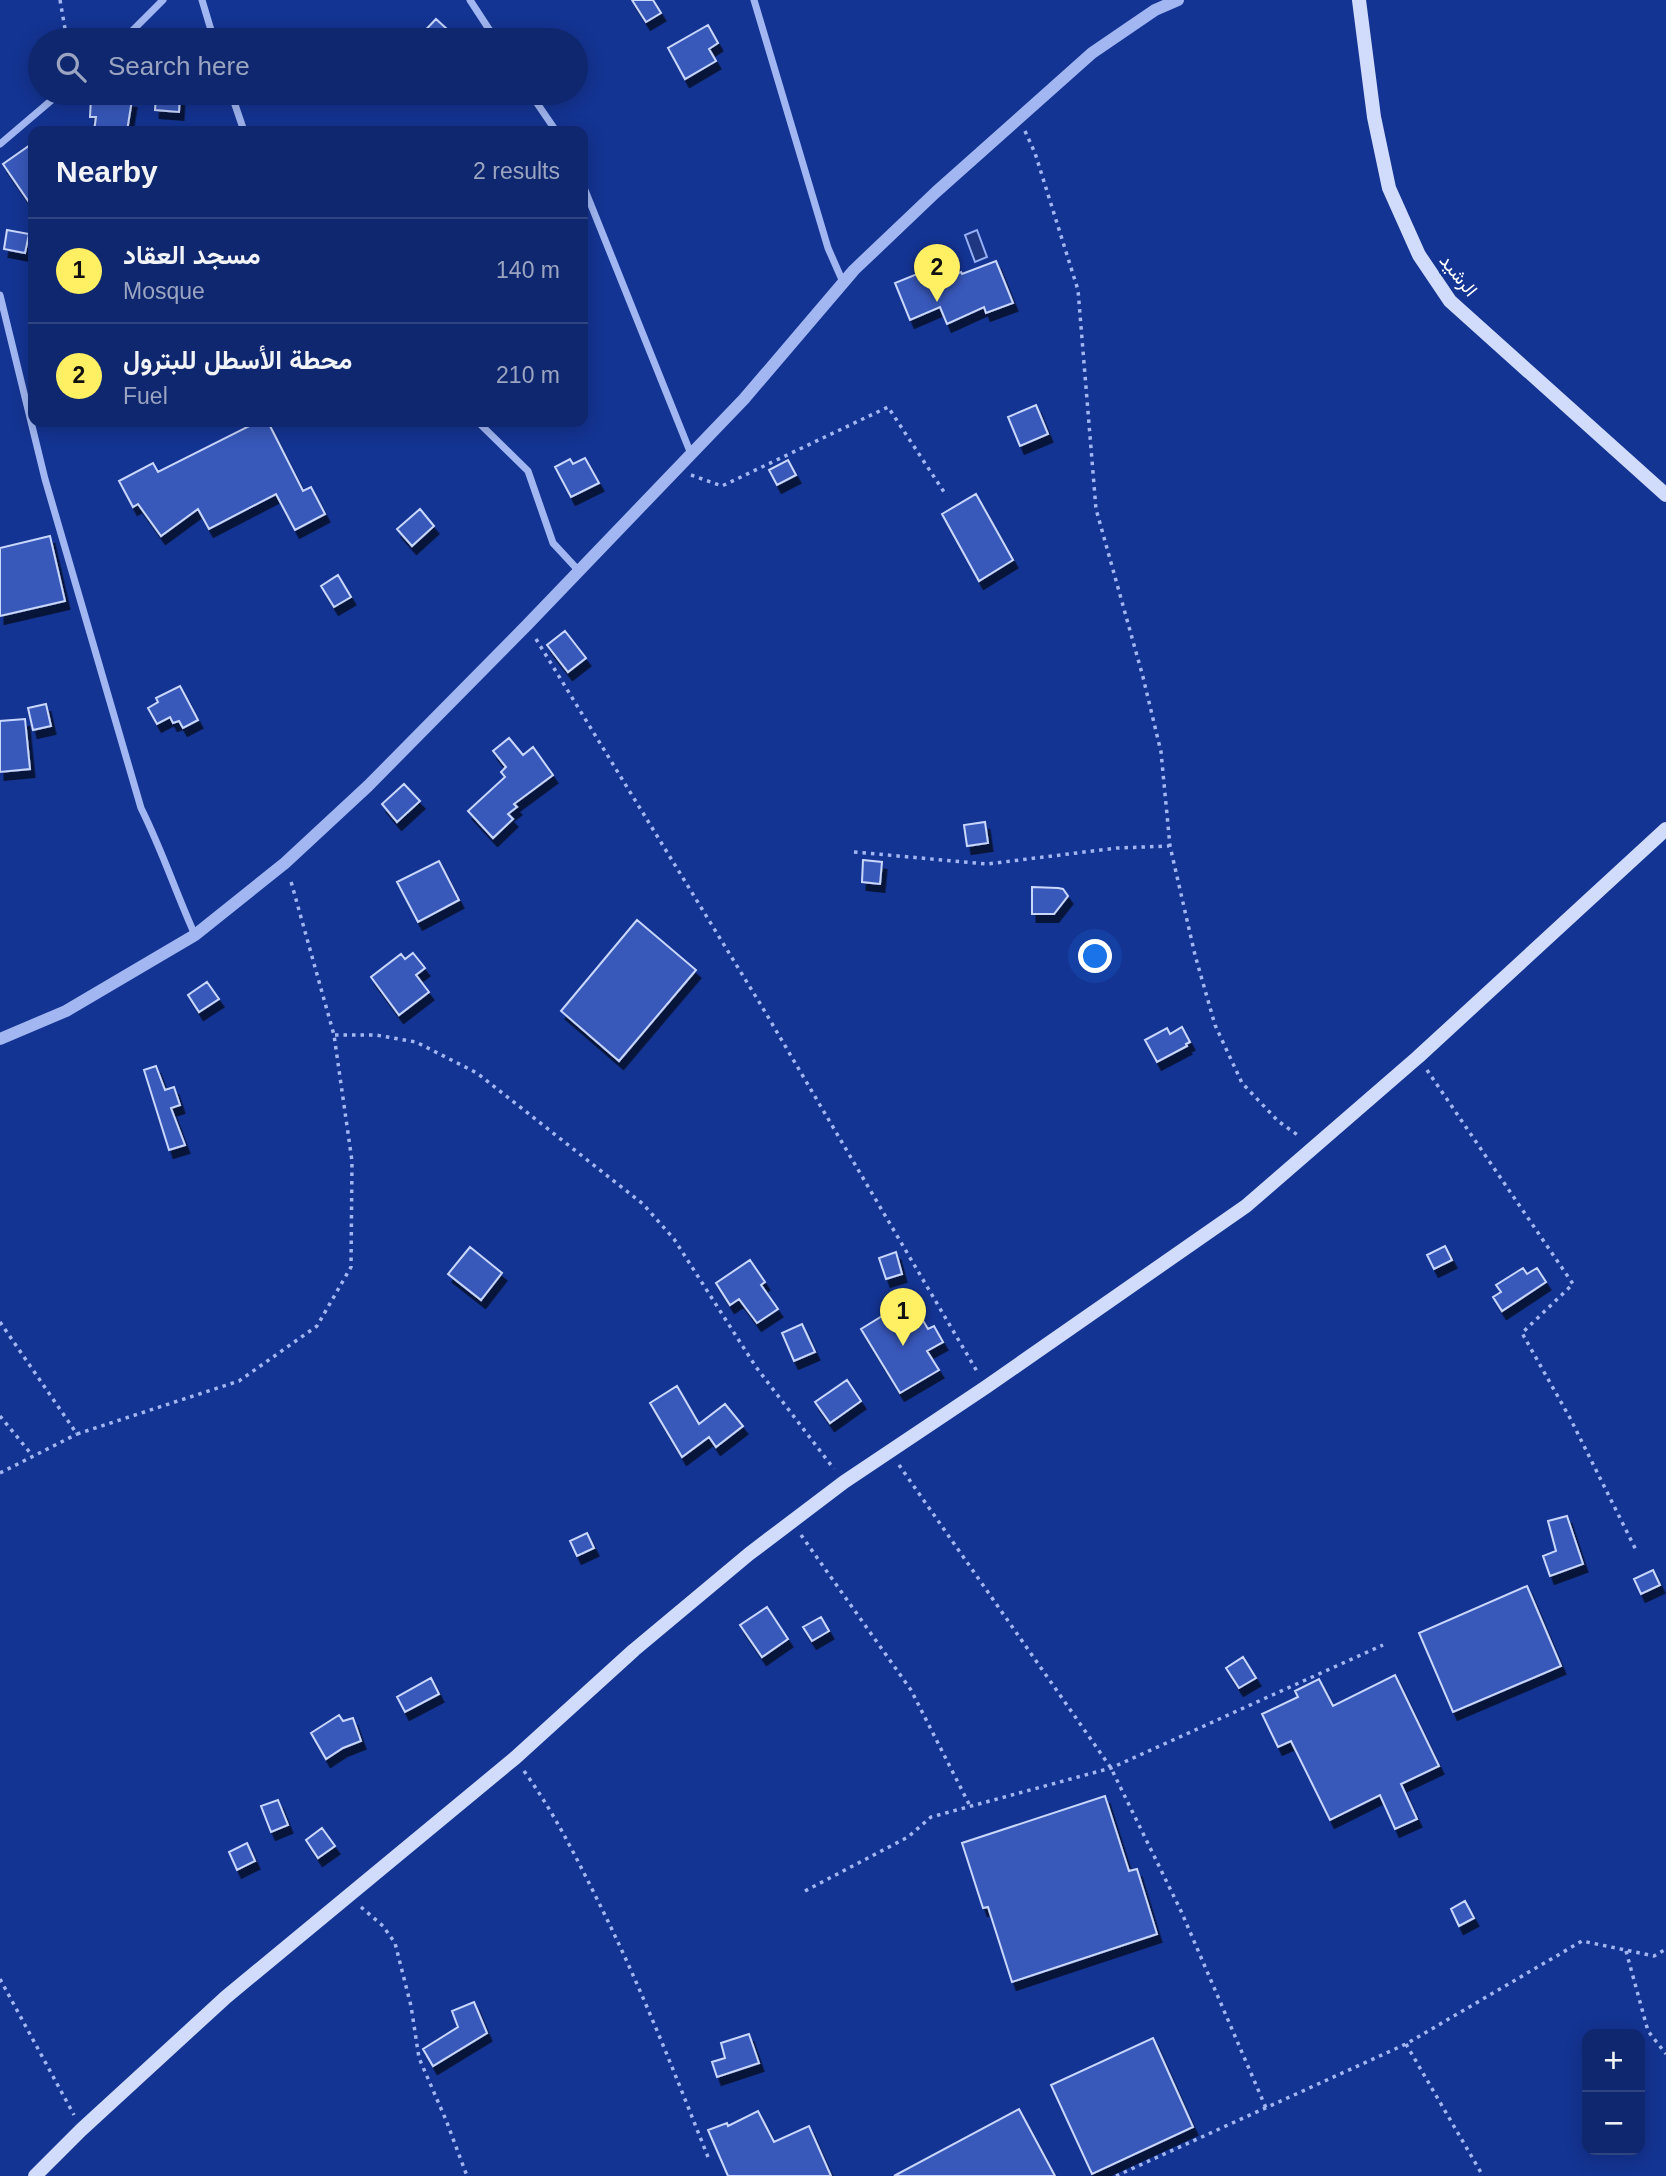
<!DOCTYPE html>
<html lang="en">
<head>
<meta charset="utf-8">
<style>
  body { margin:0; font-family:Helvetica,Vazirmatn,sans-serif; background:#1d3376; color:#f1f3f6 }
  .controls { position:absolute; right:21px; bottom:21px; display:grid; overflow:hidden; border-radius:14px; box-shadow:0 4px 18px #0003 }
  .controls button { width:63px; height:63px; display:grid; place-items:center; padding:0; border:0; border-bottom:2px solid #2f4481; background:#0f276e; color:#f1f3f6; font:35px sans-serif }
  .you { position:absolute; left:1096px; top:957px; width:24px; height:24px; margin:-18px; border:5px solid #fff; border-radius:50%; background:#1a73e8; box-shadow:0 0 0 10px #1a73e833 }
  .badge { display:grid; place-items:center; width:46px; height:46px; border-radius:50%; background:#ffef63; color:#111; font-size:23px; font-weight:700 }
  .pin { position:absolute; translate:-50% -58px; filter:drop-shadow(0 2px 4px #0008) }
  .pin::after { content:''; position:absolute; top:37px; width:24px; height:21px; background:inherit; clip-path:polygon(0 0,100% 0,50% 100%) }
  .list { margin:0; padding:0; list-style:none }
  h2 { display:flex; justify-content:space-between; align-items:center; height:91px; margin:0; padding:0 28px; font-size:30px }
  h2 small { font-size:23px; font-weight:400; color:#9ba5c2 }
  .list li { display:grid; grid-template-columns:46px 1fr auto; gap:21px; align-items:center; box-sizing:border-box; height:105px; padding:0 28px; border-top:2px solid #2f4481 }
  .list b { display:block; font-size:26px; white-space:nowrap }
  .list p { margin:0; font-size:23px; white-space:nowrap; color:#9ba5c2 }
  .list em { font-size:23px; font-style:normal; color:#9ba5c2 }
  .icon { flex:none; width:38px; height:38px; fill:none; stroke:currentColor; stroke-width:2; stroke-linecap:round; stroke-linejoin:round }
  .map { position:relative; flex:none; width:1666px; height:2176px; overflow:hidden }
  .search { position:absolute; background:#0f276e; box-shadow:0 4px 18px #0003; left:28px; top:28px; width:560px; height:77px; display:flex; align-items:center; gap:18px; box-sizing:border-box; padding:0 24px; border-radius:38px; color:#9ba5c2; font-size:26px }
  .panel { position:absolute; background:#0f276e; box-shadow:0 4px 18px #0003; left:28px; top:126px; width:560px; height:301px; border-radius:14px }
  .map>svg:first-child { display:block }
  .water { fill:#1f3780; stroke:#94aff5; stroke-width:2 }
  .building { fill:#3859ba; stroke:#c9d7fc; stroke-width:2; filter:url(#shadow) }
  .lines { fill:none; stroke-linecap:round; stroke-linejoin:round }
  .path { stroke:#a2b7f2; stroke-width:3.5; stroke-dasharray:3.5 5; stroke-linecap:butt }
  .minor { stroke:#a2b7f2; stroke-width:7 }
  .tertiary { stroke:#a2b7f2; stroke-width:12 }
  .secondary { stroke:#d1dcfc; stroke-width:14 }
  .labels { text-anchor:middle; stroke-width:6; stroke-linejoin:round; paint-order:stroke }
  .street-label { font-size:19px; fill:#fff; stroke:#143493 }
</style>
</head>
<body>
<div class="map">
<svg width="1666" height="2176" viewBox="0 0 1666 2176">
  <defs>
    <filter id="shadow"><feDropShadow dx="4.5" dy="8" stdDeviation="0" flood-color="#0009"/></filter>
  </defs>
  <rect width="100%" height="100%" fill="#143493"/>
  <path class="water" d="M 977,230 L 987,257 L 975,262 L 965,235 Z"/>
  <path class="building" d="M 632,0 L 653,0 L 661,13 L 646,22 Z
    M 436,19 L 459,40 L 416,40 Z
    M 708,25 L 718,43 L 709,49 L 716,61 L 685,79 L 668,48 Z
    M 163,93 L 180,93 L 179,112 L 155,110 L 156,97 Z
    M 91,98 L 132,100 L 127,131 L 94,131 L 96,117 L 90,117 Z
    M 33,143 L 33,208 L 3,164 Z
    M 7,230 L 29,234 L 25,253 L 4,249 Z
    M 996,261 L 1013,303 L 986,313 L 984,307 L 947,324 L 940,307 L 910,320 L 895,283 L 922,272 L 928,287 L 961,272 L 962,274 Z
    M 1036,405 L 1048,434 L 1020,446 L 1008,417 Z
    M 257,422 L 268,422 L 303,491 L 311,487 L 325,514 L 295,530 L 276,494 L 209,529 L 198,509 L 161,536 L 138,504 L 133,507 L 119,481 L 153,463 L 158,472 Z
    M 585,458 L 599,483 L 571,497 L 555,467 L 570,459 L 573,464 Z
    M 788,460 L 796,475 L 777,485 L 769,470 Z
    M 976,494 L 1013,560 L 979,581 L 942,514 Z
    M 420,509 L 434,526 L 412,546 L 397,529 Z
    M 50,536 L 65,601 L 0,616 L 0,548 Z
    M 338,575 L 351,597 L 334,607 L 321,586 Z
    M 565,631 L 586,658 L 568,672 L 547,645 Z
    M 180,686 L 198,720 L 183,728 L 179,721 L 173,723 L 170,717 L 157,724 L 148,708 L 158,702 L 156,698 Z
    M 46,704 L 51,726 L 33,730 L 28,708 Z
    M 25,719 L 30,769 L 0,772 L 0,721 Z
    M 509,738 L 523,755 L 533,747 L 553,775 L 514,804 L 517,807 L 508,814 L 513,819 L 493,838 L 468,811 L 505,777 L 501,772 L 506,767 L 493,751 Z
    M 404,784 L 420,801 L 397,822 L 382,804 Z
    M 985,822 L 988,843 L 967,846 L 964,825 Z
    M 863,860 L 882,862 L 880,884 L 862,882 Z
    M 439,861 L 459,900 L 418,922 L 397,882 Z
    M 1032,887 L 1058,888 L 1063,889 L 1068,896 L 1054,914 L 1032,914 Z
    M 637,920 L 696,970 L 619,1061 L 561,1011 Z
    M 413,953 L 425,968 L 416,975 L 429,992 L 399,1015 L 371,977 L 401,954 L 405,959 Z
    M 207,982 L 219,999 L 199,1012 L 188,995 Z
    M 1182,1027 L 1190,1042 L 1186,1044 L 1187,1046 L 1157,1062 L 1145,1040 L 1167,1028 L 1170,1034 Z
    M 156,1066 L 165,1090 L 174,1087 L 180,1105 L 171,1108 L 185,1145 L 169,1150 L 144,1070 Z
    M 1445,1246 L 1452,1260 L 1434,1269 L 1427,1255 Z
    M 470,1247 L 502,1273 L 481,1300 L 448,1274 Z
    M 896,1252 L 902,1274 L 886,1279 L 879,1258 Z
    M 750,1260 L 765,1282 L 761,1285 L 778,1309 L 757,1323 L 739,1299 L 730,1305 L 716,1283 Z
    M 1523,1268 L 1527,1274 L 1537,1268 L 1546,1282 L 1502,1311 L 1493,1297 L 1501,1292 L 1496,1285 Z
    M 910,1299 L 928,1329 L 934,1326 L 943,1342 L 927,1351 L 939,1370 L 900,1393 L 861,1329 Z
    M 802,1324 L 815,1352 L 794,1361 L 782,1333 Z
    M 847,1380 L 861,1401 L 830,1423 L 815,1402 Z
    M 677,1386 L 699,1424 L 725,1404 L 743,1426 L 716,1447 L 709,1437 L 682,1457 L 650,1403 Z
    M 1567,1516 L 1583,1564 L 1550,1576 L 1543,1556 L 1556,1551 L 1548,1521 Z
    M 587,1533 L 594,1548 L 577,1556 L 570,1541 Z
    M 1653,1570 L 1660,1585 L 1641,1594 L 1634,1579 Z
    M 1527,1586 L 1561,1666 L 1453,1712 L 1419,1633 Z
    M 767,1607 L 788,1639 L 762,1657 L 740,1625 Z
    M 821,1617 L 829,1631 L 812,1641 L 803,1627 Z
    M 1243,1657 L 1256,1678 L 1239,1688 L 1226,1668 Z
    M 1395,1675 L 1439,1766 L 1401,1784 L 1417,1819 L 1395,1829 L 1380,1795 L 1330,1820 L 1291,1741 L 1278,1747 L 1262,1714 L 1298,1697 L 1295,1691 L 1319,1679 L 1333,1706 Z
    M 431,1678 L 439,1694 L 405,1712 L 397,1697 Z
    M 339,1715 L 343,1721 L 353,1718 L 361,1741 L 343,1748 L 326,1759 L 311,1733 Z
    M 1105,1796 L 1129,1871 L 1137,1869 L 1157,1934 L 1012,1982 L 988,1907 L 983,1908 L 962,1843 Z
    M 278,1800 L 288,1825 L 271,1832 L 261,1806 Z
    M 322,1828 L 335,1846 L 318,1858 L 306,1840 Z
    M 247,1843 L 255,1861 L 237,1870 L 229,1852 Z
    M 1465,1901 L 1474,1918 L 1459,1926 L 1451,1909 Z
    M 474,2002 L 487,2033 L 433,2066 L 423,2049 L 458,2027 L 452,2011 Z
    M 749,2034 L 759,2063 L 717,2077 L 712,2062 L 725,2058 L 721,2043 Z
    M 1153,2038 L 1193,2127 L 1092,2174 L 1051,2085 Z
    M 1019,2109 L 1055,2176 L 894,2176 Z
    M 758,2111 L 774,2142 L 809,2126 L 831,2176 L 728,2176 L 708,2130 L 727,2123 L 728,2126 Z"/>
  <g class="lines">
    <path class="path" d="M 60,0 L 67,40
      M 1025,131 L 1035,153 L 1078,290 L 1096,509 L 1143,677 L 1161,752 L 1170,846 L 1195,955 L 1215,1025 L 1242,1083 L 1278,1121 L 1299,1136
      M 691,475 L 722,486 L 888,407 L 946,495
      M 536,639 L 761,1005 L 978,1373
      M 854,852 L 987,864 L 1117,848 L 1169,846
      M 335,1035 L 376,1035 L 416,1042 L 477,1073 L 643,1204 L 674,1239 L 756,1367 L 834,1469
      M 1427,1070 L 1573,1284 L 1522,1333 L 1570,1418 L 1637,1552
      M 0,1322 L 77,1434 L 239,1381 L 317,1326 L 351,1267 L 352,1161 L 334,1035 L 290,878
      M 0,1416 L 32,1455
      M 899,1465 L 1111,1768 L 1181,1911 L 1266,2108
      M 0,1473 L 77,1434
      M 801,1535 L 911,1690 L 970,1806
      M 524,1771 C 553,1811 574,1853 596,1897 C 639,1982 673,2069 708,2157
      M 805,1891 L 908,1837 L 931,1817 L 1111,1768 L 1383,1645
      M 361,1907 L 383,1926 L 395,1943 L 411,2006 L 419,2058 L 446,2120 L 467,2176
      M 1626,1951 L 1648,2031 L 1666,2054
      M 0,1979 L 74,2115
      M 1406,2044 L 1483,2176
      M 1116,2176 L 1406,2044 L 1582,1941 L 1654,1956 L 1666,1949"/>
    <path class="minor" d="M 202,0 L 214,40
      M 470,0 L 496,40
      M 754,0 L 828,248 L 843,282
      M 123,40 L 163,0
      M 231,93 L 244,131
      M 530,93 L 556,131
      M 0,144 L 60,93
      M 583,185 L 691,454
      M 0,295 L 45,479 L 141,808 C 162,850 176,893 195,935
      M 478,422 L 528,471 L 553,543 L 579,571"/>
    <path class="tertiary" d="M 0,1039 L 66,1011 L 195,935 L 285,863 L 368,786 L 527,625 L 744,399 L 854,270 L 936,192 L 1092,53 L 1155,10 L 1178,0"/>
    <path class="secondary" d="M 1359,0 L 1374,117 L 1389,188 L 1419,255 L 1450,301 L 1666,495
      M 35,2176 L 81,2130 L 226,1997 L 515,1758 L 634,1650 L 749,1554 L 844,1482 L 986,1387 L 1246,1206 L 1418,1057 L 1666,829"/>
  </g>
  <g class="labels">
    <g class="street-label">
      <text transform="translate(1459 275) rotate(51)" y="7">الرشيد</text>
    </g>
  </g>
</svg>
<div class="controls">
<button>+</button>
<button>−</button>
</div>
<div class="you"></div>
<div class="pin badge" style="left:903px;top:1346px">1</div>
<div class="pin badge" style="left:937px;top:302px">2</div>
<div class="search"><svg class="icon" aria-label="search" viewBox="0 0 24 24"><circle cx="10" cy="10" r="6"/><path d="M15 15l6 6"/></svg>Search here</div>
<section class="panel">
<h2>Nearby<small>2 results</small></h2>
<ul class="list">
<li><span class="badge">1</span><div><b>مسجد العقاد</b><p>Mosque</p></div><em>140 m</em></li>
<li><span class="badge">2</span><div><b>محطة الأسطل للبترول</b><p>Fuel</p></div><em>210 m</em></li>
</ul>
</section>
</div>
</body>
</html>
